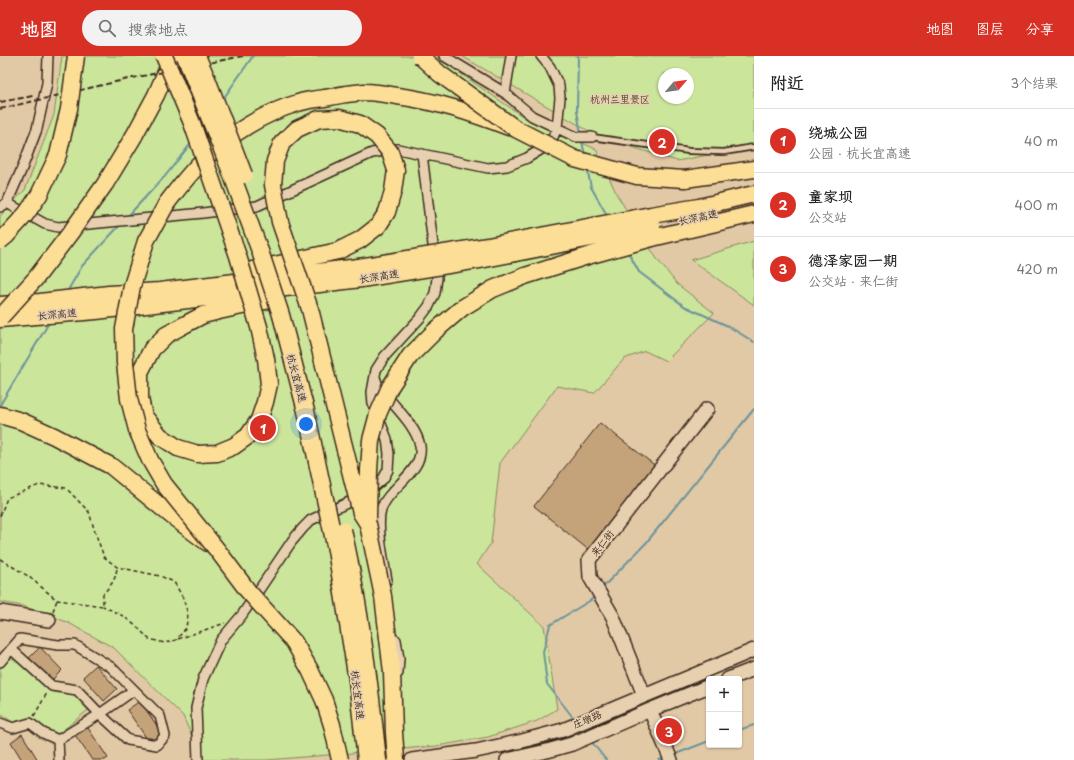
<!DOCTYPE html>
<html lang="zh">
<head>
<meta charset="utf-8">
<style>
  body { margin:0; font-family:"Playpen Sans","LXGW WenKai TC",sans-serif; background:#f2f2f2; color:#222 }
  .controls { position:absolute; right:12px; bottom:12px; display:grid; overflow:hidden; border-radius:4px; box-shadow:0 1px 3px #0004 }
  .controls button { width:36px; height:36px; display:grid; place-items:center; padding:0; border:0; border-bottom:1px solid #e0e0e0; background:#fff; color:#222; font:20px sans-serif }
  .compass { position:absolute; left:658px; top:12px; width:36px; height:36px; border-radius:50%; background:#fff; box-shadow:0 1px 3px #0004; rotate:61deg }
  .you { position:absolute; left:306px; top:368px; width:14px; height:14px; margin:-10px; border:3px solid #fff; border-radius:50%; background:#1a73e8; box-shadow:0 0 0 6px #1a73e833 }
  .badge { display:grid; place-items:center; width:26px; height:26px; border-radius:50%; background:#d93025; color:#fff; font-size:13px; font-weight:700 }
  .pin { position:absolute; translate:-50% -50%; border:2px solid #fff; box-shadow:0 1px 4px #0006 }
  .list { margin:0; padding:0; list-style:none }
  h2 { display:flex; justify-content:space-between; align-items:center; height:52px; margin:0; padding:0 16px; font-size:17px }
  h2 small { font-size:13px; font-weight:400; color:#767676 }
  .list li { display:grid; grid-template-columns:26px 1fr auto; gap:12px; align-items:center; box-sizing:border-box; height:64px; padding:0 16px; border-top:1px solid #e0e0e0 }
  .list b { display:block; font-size:15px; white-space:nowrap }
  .list p { margin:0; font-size:13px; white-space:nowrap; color:#767676 }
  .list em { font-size:13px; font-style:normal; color:#767676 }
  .icon { flex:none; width:22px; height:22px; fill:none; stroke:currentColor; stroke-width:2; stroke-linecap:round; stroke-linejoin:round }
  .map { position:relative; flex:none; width:754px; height:704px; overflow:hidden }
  header { display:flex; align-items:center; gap:24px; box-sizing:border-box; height:56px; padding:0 20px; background:#d93025; color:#fff }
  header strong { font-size:19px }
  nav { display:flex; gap:22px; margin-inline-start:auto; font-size:14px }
  .search { width:280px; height:36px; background:#f2f2f2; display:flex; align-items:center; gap:10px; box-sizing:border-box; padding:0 14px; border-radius:22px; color:#767676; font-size:15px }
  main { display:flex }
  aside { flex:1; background:#fff }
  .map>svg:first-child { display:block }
  .green { fill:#cbe59b; stroke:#83885c; fill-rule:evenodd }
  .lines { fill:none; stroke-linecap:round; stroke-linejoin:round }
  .stream { stroke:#6c939a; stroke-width:2 }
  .building { fill:#c5a37a; stroke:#3b2a1e }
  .lane-casing { stroke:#3b2a1e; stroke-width:8 }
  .street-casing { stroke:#3b2a1e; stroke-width:12 }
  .secondary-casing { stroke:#3b2a1e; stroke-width:16 }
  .highway-casing { stroke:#3b2a1e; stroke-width:19 }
  .path { stroke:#3b2a1e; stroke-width:1.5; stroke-dasharray:4 3; stroke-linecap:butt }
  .lane { stroke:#e7d0b0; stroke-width:4.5 }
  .street { stroke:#e7d0b0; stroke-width:9 }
  .secondary { stroke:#e7d0b0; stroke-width:13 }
  .highway { stroke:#fcde96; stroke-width:16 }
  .rail { stroke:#3b2a1e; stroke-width:2; stroke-dasharray:6 3; stroke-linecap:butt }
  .highway-bridge-casing { stroke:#3b2a1e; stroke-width:19; stroke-linecap:butt }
  .highway-bridge { stroke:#fcde96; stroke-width:16 }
  .labels { text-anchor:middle; stroke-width:3.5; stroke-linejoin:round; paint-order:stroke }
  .park-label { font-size:10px; fill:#493d2a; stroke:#e7d0b0 }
  .street-label { font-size:10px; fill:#3b2a1e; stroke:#e7d0b0 }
</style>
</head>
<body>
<header>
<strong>地图</strong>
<div class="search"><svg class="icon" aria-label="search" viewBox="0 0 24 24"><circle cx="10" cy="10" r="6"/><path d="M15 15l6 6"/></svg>搜索地点</div>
<nav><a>地图</a><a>图层</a><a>分享</a></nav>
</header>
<main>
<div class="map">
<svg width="754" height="704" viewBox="0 0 754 704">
  <rect width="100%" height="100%" fill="#e2c9a6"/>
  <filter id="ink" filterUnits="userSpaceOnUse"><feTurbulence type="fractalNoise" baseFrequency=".025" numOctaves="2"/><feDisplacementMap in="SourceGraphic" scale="8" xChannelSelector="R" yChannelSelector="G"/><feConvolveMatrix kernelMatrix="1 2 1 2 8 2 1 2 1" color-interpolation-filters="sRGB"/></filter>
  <g filter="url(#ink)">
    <path class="green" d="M 62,0 L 435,0 L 528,64 L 596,93 L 617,139 L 657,203 L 677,228 L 714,257 L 666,305 L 645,295 L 624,303 L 594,337 L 557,330 L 500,407 L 491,487 L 477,508 L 544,570 L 557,653 L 537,665 L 488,681 L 437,690 L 267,704 L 202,704 L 183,660 L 114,592 L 67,566 L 23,550 L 0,546 L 0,160 L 25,134 L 54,59 Z
      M 462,0 L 754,0 L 754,90 L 677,105 L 599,81 ZM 664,18 L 688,18 L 688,42 L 664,42 Z
      M 754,185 L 754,249 L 691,204 Z
      M 14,600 L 49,633 L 74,638 L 88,654 L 56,680 L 32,662 L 13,666 L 0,658 L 0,611 Z"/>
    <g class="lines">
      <path class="stream" d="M 578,0 L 577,55 L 581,78
        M 223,43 L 253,0
        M 582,85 L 585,100
        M 587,112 L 591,131 L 608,161
        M 127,161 L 166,119 L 192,86
        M 628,196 L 639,216 L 684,250 L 728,270 L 754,286
        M 67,236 L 82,210 L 120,169
        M 0,349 L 50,265
        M 602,532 L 646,487 L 754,353
        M 575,664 L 547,628 L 543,596 L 550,569 L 591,544 L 595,540
        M 739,674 L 754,669
        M 591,685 L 606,704
        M 673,699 L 709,685
        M 659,704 L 665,702"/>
    </g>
    <path class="building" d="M 600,367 L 657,411 L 590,495 L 534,450 Z
      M 40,591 L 62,614 L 50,626 L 28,603 Z
      M 96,609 L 117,633 L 104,645 L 83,621 Z
      M 140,645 L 162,677 L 150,687 L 127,654 Z
      M 86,669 L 108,702 L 105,704 L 92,704 L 75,679 Z
      M 22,678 L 38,704 L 22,704 L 11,686 Z"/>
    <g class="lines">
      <defs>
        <path id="lane" d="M 592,81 L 689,95 L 724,96 L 754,91"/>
        <path id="street" d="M 444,0 L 505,37 L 532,60 L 576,81 L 592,81
          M 505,37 L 511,0
          M 7,147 L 45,168 L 58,171 L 203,157 L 257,150 L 372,97 L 398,93 L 488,112 L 507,110 L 527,102 L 550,88 L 557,72 L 560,42 L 559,30 L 550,11 L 541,0
          M 0,151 L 7,147 L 21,115 L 37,73 L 47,27 L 48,0
          M 375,321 C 376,325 378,329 379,333 C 382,337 386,341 390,344 C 400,356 417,373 420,390 C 424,416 388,431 381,454 C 376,471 384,506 387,524
          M 396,584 L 399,603 L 398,617
          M 0,606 L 20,583 L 58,589 L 75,589 L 111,611 L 160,660 L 165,680 L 157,689 L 128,684 L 100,658 L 77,634 L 52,630 L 11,593
          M 0,667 L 13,672 L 30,667 L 43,677 L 58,684 L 100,658 L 134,634
          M 58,684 L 59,704
          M 198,704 L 196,652 L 203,623 L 221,584 L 242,559 L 292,485 L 303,472 L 311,464 L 366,438 L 383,423 L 388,414 L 389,398 L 387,383 L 373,348 L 372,336 L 376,314 L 385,300 L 420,262 L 429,250 L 435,237 L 437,222 L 422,98"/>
        <path id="secondary" d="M 0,556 L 49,564
          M 728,623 L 754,613
          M 644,639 L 613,561 L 590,521 L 589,504 L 707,353
          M 650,654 L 671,704
          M 412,704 L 476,695 L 522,685 L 563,674 L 754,594
          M 507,704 L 547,695 L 572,688 L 650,654 L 709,630"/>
        <path id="highway" d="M 134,80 L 156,39 L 173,0
          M 685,123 L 754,113
          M 167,147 C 179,131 191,116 204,103 C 230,78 264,57 298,47 C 307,44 316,43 325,42 C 338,39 351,37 364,36 C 375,36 386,38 397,40 C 436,45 472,57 509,71
          M 651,159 L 699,151 L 754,138
          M 652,182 L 754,158
          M 252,214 L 338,195 L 360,184 L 378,170 L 387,156 L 393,135 L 396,114
          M 0,249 L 40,246 L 109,238 L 160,235 L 359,211
          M 0,263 L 96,255 L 361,223
          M 0,359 L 21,365 L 54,380 L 111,410 L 172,460 L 208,487
          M 198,398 L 178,392 L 160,380 L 144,360 L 140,343 L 140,316 L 152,293 L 166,279 L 184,269 L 203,259 L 219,255 L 265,245
          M 383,540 L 392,616 L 394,677 L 396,704"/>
      </defs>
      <use href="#lane" class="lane-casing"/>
      <use href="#street" class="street-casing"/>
      <use href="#secondary" class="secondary-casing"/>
      <use href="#highway" class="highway-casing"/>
      <path class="path" d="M 0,460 L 7,442 L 39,429 L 66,432 L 89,456 L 95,476 L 104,501 L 117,511 L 160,520 L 174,526 L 183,542 L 188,558 L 186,572 L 176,584 L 165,587 L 149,583 L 136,570 L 123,560 L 103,550
        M 0,503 L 28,520 L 57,544 L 103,550 L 103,538 C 111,529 116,524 117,511
        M 53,555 L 57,544
        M 178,583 L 225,567
        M 34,660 L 47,637"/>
      <use href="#lane" class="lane"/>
      <use href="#street" class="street"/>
      <use href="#secondary" class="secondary"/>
      <use href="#highway" class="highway"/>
      <path class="rail" d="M 0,46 L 33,40
        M 0,53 L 128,23 L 243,0"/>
      <defs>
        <path id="highway-bridge" d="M 164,0 L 192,67 L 238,200 L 259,271 L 266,303 L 269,328 L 265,346 L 259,364 L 248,380 L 234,390 L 217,397 L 198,398
          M 185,0 L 229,111 L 260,195 L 281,259 L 306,355 L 336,494 L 357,624 L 366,704
          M 197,0 L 207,23 L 244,119
          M 420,0 L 440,18 L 516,73 L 575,103 L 637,120 L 685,123
          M 167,147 L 146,185 L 132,230 L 124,273 L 125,307 L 129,343 L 137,374 L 150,404 L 164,428 L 218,495 L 248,535 L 294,586 L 310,614 L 324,644 L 332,669 L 340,704
          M 0,185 L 6,180 L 26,158 L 39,139 L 58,99 L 69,53 L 76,0
          M 359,211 L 488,190 L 651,159
          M 361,223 L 485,203 L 652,170
          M 0,262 L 36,222 L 71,176 L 105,128 L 134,80
          M 368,462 L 369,414 L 371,384 L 378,358 L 390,331 L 410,300 L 435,275 L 462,252 L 493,233 L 525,220 L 591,199 L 652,182
          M 343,474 C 360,550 370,627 378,704
          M 383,540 L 368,468 L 361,457 L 353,426 L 310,253 L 280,166 L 273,129 L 275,105 L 282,87 L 297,73 L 319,63 L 339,62 L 360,68 L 377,80 L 390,96 L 396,114"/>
      </defs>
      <use href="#highway-bridge" class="highway-bridge-casing"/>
      <use href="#highway-bridge" class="highway-bridge"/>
    </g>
  </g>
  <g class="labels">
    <g class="park-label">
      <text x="620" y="47">杭州兰里景区</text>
    </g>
    <g class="street-label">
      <text transform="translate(698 161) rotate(-12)" y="4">长深高速</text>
      <text transform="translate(379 220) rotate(-9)" y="4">长深高速</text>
      <text transform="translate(57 258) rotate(-5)" y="4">长深高速</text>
      <text transform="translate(297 322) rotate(75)" y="4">杭长宜高速</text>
      <text transform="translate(602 487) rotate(-52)" y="4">来仁街</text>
      <text transform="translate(358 639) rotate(83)" y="4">杭长宜高速</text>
      <text transform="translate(587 663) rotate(-23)" y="4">庄墩路</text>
    </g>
  </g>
</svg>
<div class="controls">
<button>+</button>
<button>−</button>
</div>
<svg class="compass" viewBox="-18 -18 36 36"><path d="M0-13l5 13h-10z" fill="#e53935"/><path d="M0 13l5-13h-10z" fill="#767676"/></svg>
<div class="you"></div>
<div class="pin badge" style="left:263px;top:372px">1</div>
<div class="pin badge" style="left:662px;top:86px">2</div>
<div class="pin badge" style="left:669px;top:675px">3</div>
</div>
<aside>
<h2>附近<small>3个结果</small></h2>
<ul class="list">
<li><span class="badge">1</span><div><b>绕城公园</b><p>公园 · 杭长宜高速</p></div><em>40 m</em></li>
<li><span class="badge">2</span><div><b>童家坝</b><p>公交站</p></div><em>400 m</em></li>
<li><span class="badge">3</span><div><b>德泽家园一期</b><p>公交站 · 来仁街</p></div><em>420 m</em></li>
</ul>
</aside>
</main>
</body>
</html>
